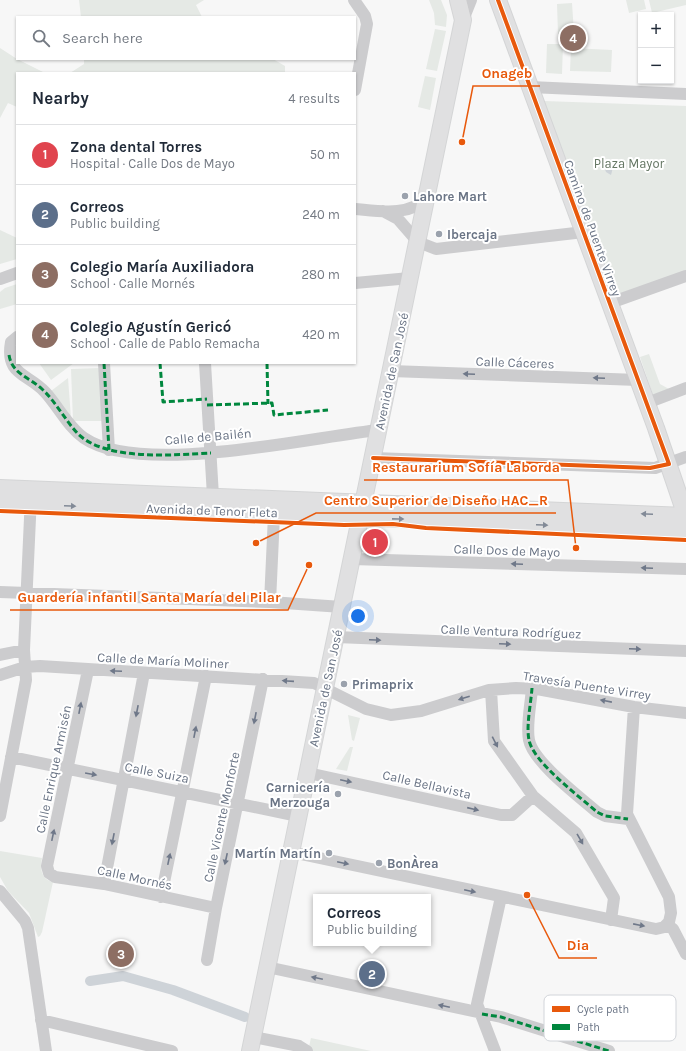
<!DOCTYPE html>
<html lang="en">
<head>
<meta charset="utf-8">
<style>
  body { margin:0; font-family:Karla,sans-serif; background:#f2f2f3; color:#1f2937 }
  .controls { position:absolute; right:12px; top:12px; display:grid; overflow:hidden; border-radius:0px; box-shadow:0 1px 3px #0004 }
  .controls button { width:36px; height:36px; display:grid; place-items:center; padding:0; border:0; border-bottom:1px solid #e0e1e3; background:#fff; color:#1f2937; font:20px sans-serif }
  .you { position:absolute; left:358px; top:616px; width:14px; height:14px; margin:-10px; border:3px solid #fff; border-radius:50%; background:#1a73e8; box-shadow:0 0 0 6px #1a73e833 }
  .badge { display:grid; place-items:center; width:26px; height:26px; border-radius:50%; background:#575f6c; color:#fff; font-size:13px; font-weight:700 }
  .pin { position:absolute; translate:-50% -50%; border:2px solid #fff; box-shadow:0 1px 4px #0006 }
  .popup { position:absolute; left:313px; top:894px; width:118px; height:52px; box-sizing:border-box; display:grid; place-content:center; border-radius:0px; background:#fff; filter:drop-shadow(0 1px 3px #0005); font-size:13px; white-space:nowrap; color:#747a83 }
  .popup b { font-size:15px; color:#1f2937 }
  .popup::after { content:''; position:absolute; left:50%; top:100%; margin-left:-8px; border:8px solid transparent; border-top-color:#fff }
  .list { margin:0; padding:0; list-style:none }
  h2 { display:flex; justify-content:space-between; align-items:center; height:52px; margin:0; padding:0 16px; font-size:17px }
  h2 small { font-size:13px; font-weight:400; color:#747a83 }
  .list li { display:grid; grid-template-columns:26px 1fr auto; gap:12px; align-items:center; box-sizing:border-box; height:60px; padding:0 16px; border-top:1px solid #e0e1e3 }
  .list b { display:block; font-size:15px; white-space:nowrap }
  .list p { margin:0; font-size:13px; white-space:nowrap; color:#747a83 }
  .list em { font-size:13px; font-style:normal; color:#747a83 }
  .icon { flex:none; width:22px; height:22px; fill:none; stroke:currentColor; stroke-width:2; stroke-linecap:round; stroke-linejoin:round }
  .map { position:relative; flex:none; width:686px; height:1051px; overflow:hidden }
  .search { position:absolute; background:#fff; box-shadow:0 1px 3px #0004; left:16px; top:16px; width:340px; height:44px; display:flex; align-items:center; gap:10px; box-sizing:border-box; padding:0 14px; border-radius:0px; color:#747a83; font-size:15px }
  .panel { position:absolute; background:#fff; box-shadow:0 1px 3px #0004; left:16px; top:72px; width:340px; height:292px; border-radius:0px }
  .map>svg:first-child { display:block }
  .green { fill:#e5e9e5 }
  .water { fill:#ced3d8 }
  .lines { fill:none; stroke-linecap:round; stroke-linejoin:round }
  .canal { stroke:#ced3d8; stroke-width:10 }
  .major-casing { stroke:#d4d5d6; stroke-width:18 }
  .minor { stroke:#ccccce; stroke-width:12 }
  .major { stroke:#e0e0e1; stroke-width:16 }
  .quiet { stroke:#00873e; stroke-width:3; stroke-dasharray:6 3; stroke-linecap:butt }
  .cycleway-casing { stroke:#fff; stroke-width:6 }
  .cycleway { stroke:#e8590c; stroke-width:4 }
  .oneway { fill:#6f7889 }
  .oneway2 { fill:#828a97 }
  .poi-dot { fill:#9ba2ad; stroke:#fff; stroke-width:1.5 }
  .labels { text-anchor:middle; stroke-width:4; stroke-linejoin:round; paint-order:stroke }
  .park-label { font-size:13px; fill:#657764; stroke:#fff }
  .poi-label { font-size:13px; font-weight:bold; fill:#6a7485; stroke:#fff; text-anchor:start }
  .street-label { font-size:13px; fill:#6a7485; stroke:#fff }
  .key { fill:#fff; stroke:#d2d5da; stroke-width:1 }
  .key-label { font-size:11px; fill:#6a7485 }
  .leader { fill:none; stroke:#e8590c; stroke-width:1.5 }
  .callout-dot { fill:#e8590c; stroke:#fff; stroke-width:1.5 }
  .callout-label { font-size:14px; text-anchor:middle; font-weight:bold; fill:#e8590c; stroke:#fff; stroke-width:4; stroke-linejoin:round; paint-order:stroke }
</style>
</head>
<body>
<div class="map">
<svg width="686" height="1051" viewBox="0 0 686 1051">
  <rect width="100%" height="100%" fill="#f7f7f7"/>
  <path class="green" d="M 79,0 L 204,0 L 196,5 L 202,17 L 81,17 Z
    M 429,0 L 441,0 L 447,15 L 446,27 L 435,25 L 434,13 Z
    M 626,0 L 644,0 L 646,9 L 629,13 Z
    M 649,0 L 686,0 L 686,5 L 652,13 Z
    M 572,3 L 574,33 L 558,34 L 557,4 Z
    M 435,29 L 446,31 L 437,71 L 426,69 Z
    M 547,44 L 563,44 L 562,74 L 546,73 Z
    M 0,48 L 17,59 L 45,73 L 17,73 L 17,107 L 8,103 L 0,118 Z
    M 571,48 L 612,50 L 611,72 L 570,71 Z
    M 84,59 L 273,59 L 285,66 L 285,73 L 70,73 L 84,64 Z
    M 425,76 L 436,78 L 430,110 L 418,107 Z
    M 544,101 L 686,106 L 686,271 L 617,295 Z
    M 0,230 L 17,238 L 17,259 L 0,264 Z
    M 17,284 L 17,304 L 0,309 L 0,292 L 5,288 Z
    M 649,354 L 660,384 L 669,389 L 653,395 L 640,357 Z
    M 39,363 L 74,363 L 51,380 Z
    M 99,368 L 103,421 L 73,421 L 71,369 Z
    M 68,378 L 71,418 L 51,391 Z
    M 348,715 L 360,718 L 354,741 L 352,740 Z
    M 350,747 L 353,747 L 347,771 L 336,769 Z
    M 0,851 L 42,858 C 40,869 41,879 53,882 L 42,932 L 40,936 L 38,937 L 29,913 L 8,891 L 0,877 Z
    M 311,1038 L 371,1051 L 312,1051 L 309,1047 Z"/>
  <path class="water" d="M 610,160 L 615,160 L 611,175 L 606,172 C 604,167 605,163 610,160 Z"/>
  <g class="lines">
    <path class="canal" d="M 90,981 L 123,976 L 173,990 L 245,1017"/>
    <defs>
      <path id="major" d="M 0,488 L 686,516 L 656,428 L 498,0
        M 0,501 L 53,506 L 249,514 L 400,519 L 686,532
        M 250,1051 L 463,20 L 458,0"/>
    </defs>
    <use href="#major" class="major-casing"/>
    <path class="minor" d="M 354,0 L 365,16 L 367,24 L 355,90
      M 463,20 L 471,0
      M 530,87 L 686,94
      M 355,209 C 378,211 409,217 427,198
      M 383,211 L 398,219 L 418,242 L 436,249 L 584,232
      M 0,279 L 17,273
      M 355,283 L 410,278
      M 610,303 L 686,276
      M 17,337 L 11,342 C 5,375 27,373 45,392 C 58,406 68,427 84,438 C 141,477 310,437 379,430
      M 104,363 L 109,450
      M 205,363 L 213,496
      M 391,371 L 638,380
      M 647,403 L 686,388
      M 373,458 L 655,468 L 686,457
      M 352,559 L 686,569
      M 0,592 L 270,602 L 342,607
      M 270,602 L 274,515
      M 336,637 L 686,651
      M 0,655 L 24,650
      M 88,670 L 47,866 L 49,873 L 55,877 L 104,884 L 216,908
      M 0,675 L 25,667 L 40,666 L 314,683 L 366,709 L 391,715 L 421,711 L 489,690 L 516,688 L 537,689 L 634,707 L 686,713
      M 532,688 C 531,703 526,726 529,740 C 533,762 580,797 597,812 L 605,816 L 628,819
      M 491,690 L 494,741 L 533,796 L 576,833 L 614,898 L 611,920
      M 634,707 L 627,814 L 669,897 L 671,913 L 669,922 L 665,926
      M 11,757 L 298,816
      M 308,773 L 501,815 L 512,815 L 533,796
      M 0,816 L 26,680 L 24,650 L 31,496
      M 291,852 L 656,929 L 669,926 L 673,929 L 686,954
      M 104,884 L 144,673
      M 0,891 L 25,921 L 28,928 L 46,1051
      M 161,897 L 206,676
      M 207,960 L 216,908 L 263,679
      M 267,967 L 501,1017 L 609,1051
      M 41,1020 L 172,1051
      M 253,1037 L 299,1046 L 307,1051
      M 495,1051 L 477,1004 L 501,897"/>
    <use href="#major" class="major"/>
    <path class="quiet" d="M 9,355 C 12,374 29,377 42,389 C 56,402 65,420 78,434 C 106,461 174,455 211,453
      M 104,363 L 109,450
      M 160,363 L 163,402 L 207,399
      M 267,363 L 268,404
      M 207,405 L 272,403 L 274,415 L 328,410
      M 532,688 C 531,703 526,726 529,740 C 533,762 580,797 597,812 L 605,816 L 628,819
      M 482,1014 L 501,1017 L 609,1051"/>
    <defs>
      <path id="cycleway" d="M 373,458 L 650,468 L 669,464 L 498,0
        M 0,511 L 344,525 L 393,524 L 426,528 L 686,540"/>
    </defs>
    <use href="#cycleway" class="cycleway-casing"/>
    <use href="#cycleway" class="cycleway"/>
  </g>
  <defs><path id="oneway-solid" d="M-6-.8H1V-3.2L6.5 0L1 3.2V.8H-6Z"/></defs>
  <g class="oneway">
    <use href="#oneway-solid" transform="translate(469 374) rotate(-178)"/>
    <use href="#oneway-solid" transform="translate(599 378) rotate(-178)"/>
    <use href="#oneway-solid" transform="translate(517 564) rotate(-178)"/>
    <use href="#oneway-solid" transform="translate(647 568) rotate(-178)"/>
    <use href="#oneway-solid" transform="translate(375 640) rotate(2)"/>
    <use href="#oneway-solid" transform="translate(505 644) rotate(2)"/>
    <use href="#oneway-solid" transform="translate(635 649) rotate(2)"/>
    <use href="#oneway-solid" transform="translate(116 671) rotate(-177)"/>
    <use href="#oneway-solid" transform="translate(288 681) rotate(-176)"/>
    <use href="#oneway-solid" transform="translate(464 698) rotate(163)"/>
    <use href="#oneway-solid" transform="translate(606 701) rotate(-169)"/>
    <use href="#oneway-solid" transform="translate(80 708) rotate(-79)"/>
    <use href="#oneway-solid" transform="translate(137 711) rotate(101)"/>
    <use href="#oneway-solid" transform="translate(255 718) rotate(101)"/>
    <use href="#oneway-solid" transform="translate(195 732) rotate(-79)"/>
    <use href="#oneway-solid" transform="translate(495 742) rotate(63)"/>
    <use href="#oneway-solid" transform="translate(91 774) rotate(10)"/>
    <use href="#oneway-solid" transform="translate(346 781) rotate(12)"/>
    <use href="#oneway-solid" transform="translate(473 809) rotate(13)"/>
    <use href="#oneway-solid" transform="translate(53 835) rotate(-78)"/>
    <use href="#oneway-solid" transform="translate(113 839) rotate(101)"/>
    <use href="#oneway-solid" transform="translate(580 839) rotate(60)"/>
    <use href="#oneway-solid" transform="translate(169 859) rotate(-78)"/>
    <use href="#oneway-solid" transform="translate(226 859) rotate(102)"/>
    <use href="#oneway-solid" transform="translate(343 863) rotate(12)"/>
    <use href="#oneway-solid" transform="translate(470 891) rotate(12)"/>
    <use href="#oneway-solid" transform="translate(639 925) rotate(11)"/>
    <use href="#oneway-solid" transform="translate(317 978) rotate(-168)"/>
    <use href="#oneway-solid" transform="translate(444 1006) rotate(-168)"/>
  </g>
  <g class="oneway2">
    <use href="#oneway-solid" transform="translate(70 506) rotate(3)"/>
    <use href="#oneway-solid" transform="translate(647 514) rotate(-178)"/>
    <use href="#oneway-solid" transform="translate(398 519) rotate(1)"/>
    <use href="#oneway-solid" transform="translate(542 525) rotate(2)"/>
  </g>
  <g class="poi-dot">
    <circle cx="405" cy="196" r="4"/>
    <circle cx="439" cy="234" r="4"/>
    <circle cx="344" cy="684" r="4"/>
    <circle cx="338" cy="794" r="4"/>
    <circle cx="329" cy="853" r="4"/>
    <circle cx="379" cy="863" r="4"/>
  </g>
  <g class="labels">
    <g class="park-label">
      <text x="629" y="168">Plaza Mayor</text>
    </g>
    <g class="poi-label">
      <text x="413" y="201">Lahore Mart</text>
      <text x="447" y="239">Ibercaja</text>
      <text x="352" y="689">Primaprix</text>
      <text x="330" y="792" text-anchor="end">Carnicería<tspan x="330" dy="15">Merzouga</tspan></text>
      <text x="321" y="858" text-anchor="end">Martín Martín</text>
      <text x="387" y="868">BonÀrea</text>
    </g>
    <g class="street-label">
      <text transform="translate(593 228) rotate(70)" y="5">Camino de Puente Virrey</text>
      <text transform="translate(515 362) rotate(2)" y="5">Calle Cáceres</text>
      <text transform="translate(391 371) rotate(-78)" y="5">Avenida de San José</text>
      <text transform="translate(208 436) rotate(-5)" y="5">Calle de Bailén</text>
      <text transform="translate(212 510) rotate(2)" y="5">Avenida de Tenor Fleta</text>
      <text transform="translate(507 550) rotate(2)" y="5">Calle Dos de Mayo</text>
      <text transform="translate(511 631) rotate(2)" y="5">Calle Ventura Rodríguez</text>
      <text transform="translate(163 660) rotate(3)" y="5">Calle de María Moliner</text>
      <text transform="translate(587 685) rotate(9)" y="5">Travesía Puente Virrey</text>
      <text transform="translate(325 688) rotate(-78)" y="5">Avenida de San José</text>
      <text transform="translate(53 769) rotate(-78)" y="5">Calle Enrique Armisén</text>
      <text transform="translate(157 772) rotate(11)" y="5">Calle Suiza</text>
      <text transform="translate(427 784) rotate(13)" y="5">Calle Bellavista</text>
      <text transform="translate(221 817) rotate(-78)" y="5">Calle Vicente Monforte</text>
      <text transform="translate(135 877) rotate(12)" y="5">Calle Mornés</text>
    </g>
  </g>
  <rect x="544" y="995" width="132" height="46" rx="6" class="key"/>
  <rect x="552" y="1006" width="18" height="6" fill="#e8590c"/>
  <rect x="552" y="1024" width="18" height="6" fill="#00873e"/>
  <g class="key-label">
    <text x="577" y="1013">Cycle path</text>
    <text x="577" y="1031">Path</text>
  </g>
  <path class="leader" d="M462 142L473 86H540M576 548L568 480H364M256 543L316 513H556M309 565L288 610H10M527 895L559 958H597"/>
  <g class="callout-dot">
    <circle cx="462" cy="142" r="4"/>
    <circle cx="576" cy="548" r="4"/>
    <circle cx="256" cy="543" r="4"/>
    <circle cx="309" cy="565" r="4"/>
    <circle cx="527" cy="895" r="4"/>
  </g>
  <g class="callout-label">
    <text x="507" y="78">Onageb</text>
    <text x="466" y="472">Restaurarium Sofía Laborda</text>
    <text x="436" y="505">Centro Superior de Diseño HAC_R</text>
    <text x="149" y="602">Guardería infantil Santa María del Pilar</text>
    <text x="578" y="950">Dia</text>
  </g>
</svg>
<div class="controls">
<button>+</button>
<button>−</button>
</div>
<div class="you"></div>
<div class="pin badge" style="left:375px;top:542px;background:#e0444e">1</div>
<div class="pin badge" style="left:372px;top:974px;background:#5c6f8a">2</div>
<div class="popup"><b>Correos</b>Public building</div>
<div class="pin badge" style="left:121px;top:954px;background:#8d6e63">3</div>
<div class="pin badge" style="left:573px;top:38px;background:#8d6e63">4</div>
<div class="search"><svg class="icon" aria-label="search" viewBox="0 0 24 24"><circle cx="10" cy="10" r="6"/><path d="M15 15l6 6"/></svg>Search here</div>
<section class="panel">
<h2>Nearby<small>4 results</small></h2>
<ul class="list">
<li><span class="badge" style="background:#e0444e">1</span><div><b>Zona dental Torres</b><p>Hospital · Calle Dos de Mayo</p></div><em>50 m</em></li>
<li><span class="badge" style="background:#5c6f8a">2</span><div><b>Correos</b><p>Public building</p></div><em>240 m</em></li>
<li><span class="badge" style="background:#8d6e63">3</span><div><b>Colegio María Auxiliadora</b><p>School · Calle Mornés</p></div><em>280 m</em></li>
<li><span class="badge" style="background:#8d6e63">4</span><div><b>Colegio Agustín Gericó</b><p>School · Calle de Pablo Remacha</p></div><em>420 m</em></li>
</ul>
</section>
</div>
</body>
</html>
